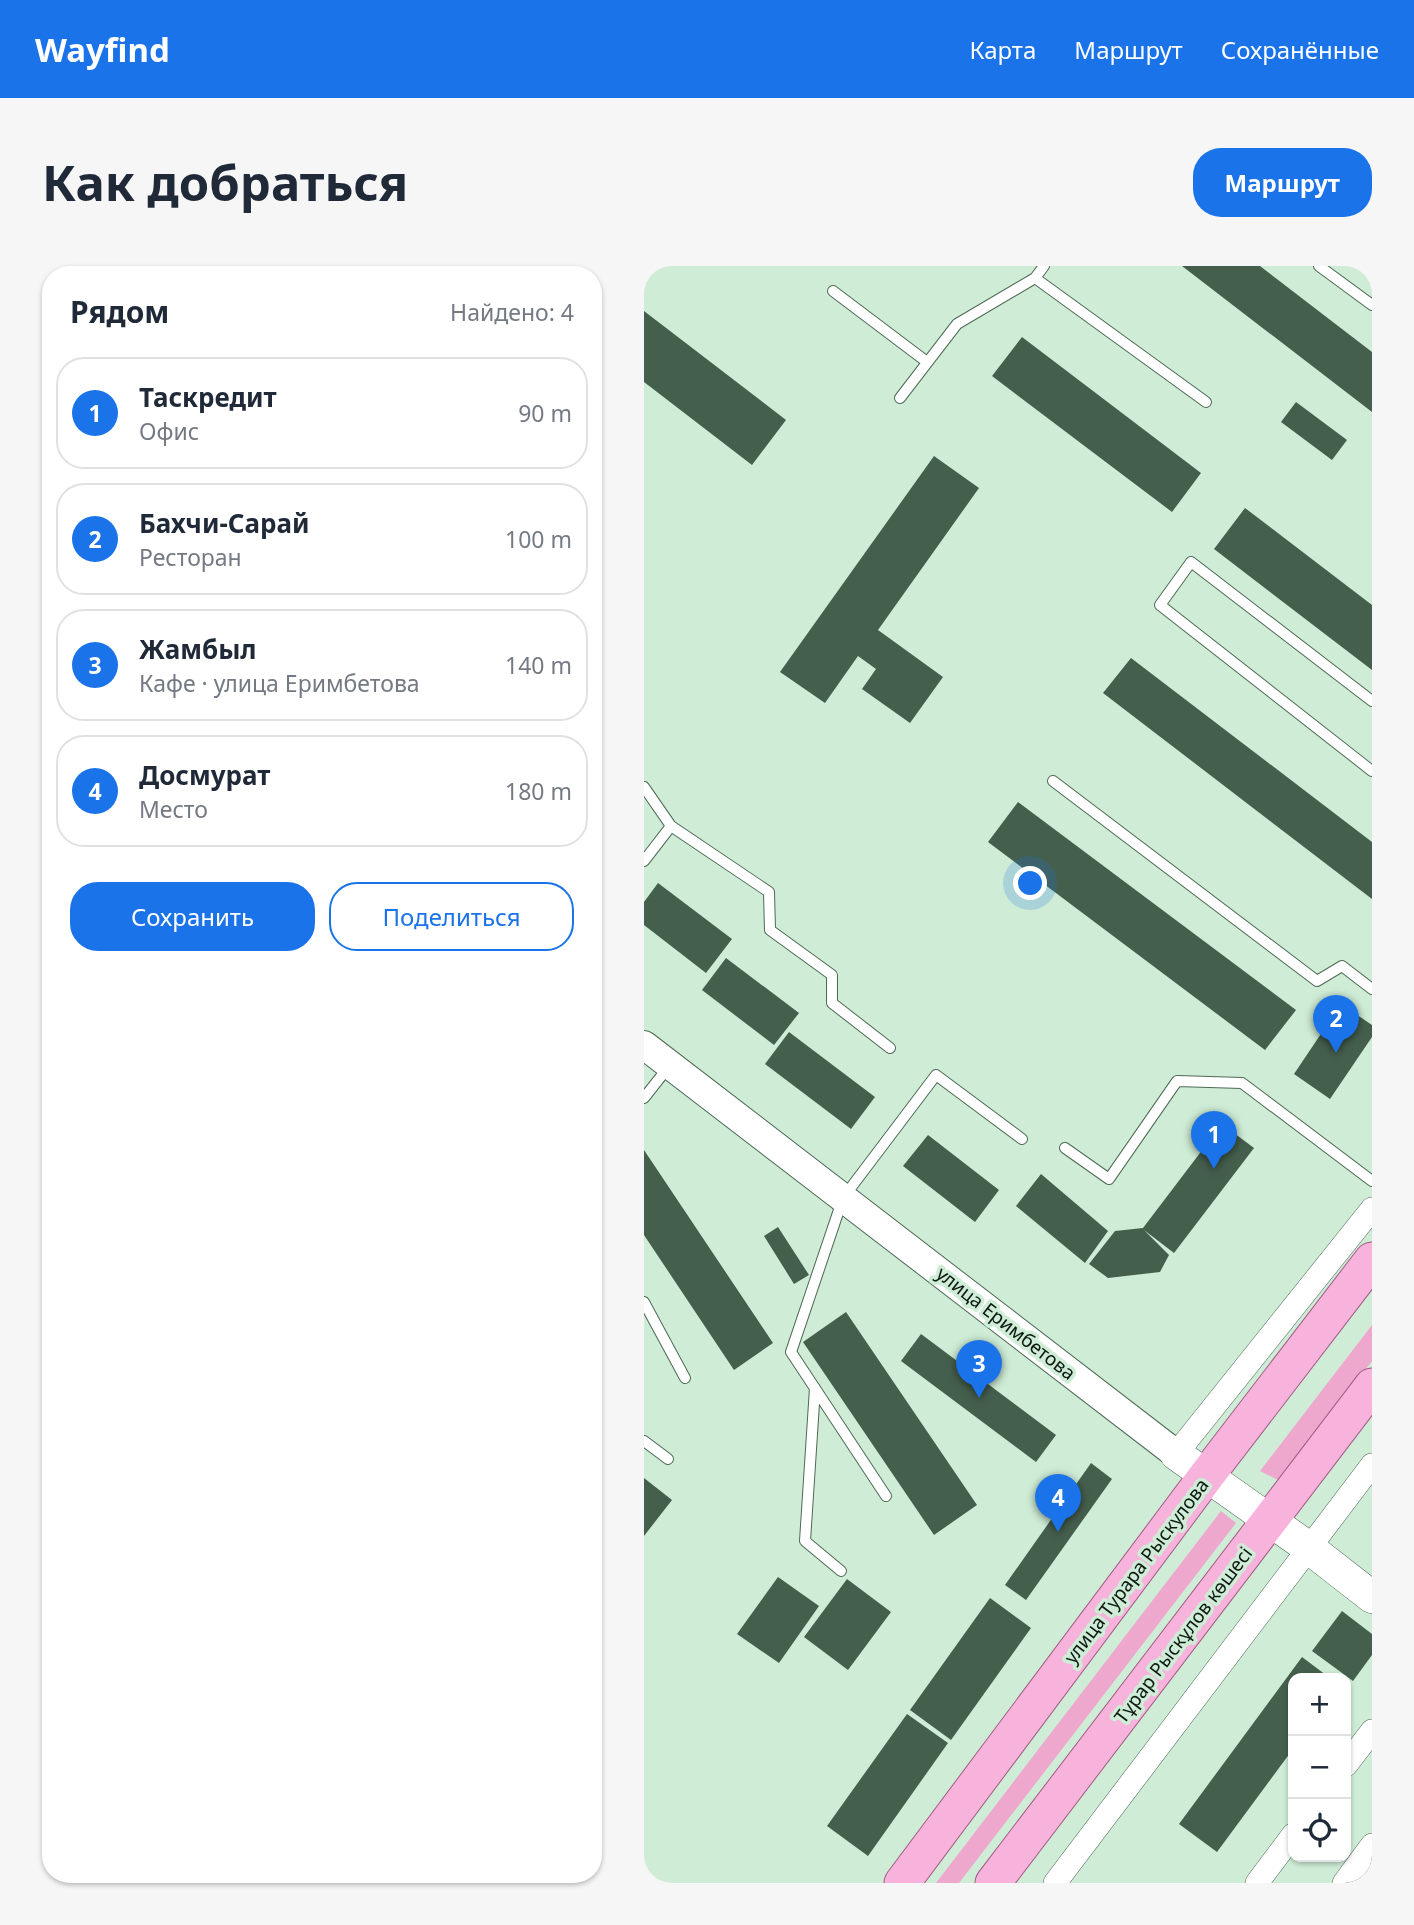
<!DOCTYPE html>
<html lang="ru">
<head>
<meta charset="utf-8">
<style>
  body { margin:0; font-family:"Noto Sans",sans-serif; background:#f6f6f7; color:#1f2937 }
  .controls { position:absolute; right:21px; bottom:21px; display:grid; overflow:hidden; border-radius:14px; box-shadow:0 2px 5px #0004 }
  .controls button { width:63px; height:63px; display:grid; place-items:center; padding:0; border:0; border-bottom:2px solid #e0e1e3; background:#fff; color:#1f2937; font:35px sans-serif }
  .you { position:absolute; left:387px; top:618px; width:24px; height:24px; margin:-18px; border:5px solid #fff; border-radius:50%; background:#1a73e8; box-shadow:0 0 0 10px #1a73e833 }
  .badge { display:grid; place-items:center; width:46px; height:46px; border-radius:50%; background:#1a73e8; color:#fff; font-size:23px; font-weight:700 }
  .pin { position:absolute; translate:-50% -58px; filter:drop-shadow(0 2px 4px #0008) }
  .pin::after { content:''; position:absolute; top:37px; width:24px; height:21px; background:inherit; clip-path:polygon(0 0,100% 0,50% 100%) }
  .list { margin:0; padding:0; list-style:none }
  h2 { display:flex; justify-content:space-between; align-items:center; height:91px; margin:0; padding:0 28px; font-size:30px }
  h2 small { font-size:23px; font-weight:400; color:#747a83 }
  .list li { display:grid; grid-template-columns:46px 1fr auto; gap:21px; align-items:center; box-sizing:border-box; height:112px; margin:0 14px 14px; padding:0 14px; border:2px solid #e0e1e3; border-radius:28px }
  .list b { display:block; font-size:26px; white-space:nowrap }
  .list p { margin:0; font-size:23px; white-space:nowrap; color:#747a83 }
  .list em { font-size:23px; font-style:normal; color:#747a83 }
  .actions { display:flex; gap:14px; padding:21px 28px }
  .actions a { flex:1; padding:16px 0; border:2px solid #1a73e8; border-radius:28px; text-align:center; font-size:24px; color:#1a73e8 }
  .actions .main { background:#1a73e8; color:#fff }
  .icon { flex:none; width:38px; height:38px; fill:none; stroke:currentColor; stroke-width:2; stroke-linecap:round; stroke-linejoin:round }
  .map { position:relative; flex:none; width:728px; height:1617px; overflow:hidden; border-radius:28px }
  header { display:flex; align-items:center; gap:42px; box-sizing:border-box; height:98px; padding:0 35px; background:#1a73e8; color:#fff }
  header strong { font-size:33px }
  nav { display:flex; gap:38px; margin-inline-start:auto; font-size:24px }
  .intro { display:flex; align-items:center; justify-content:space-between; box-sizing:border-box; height:168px; padding:0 42px }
  h1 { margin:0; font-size:49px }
  .button { padding:18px 32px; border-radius:28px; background:#1a73e8; color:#fff; font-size:24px; font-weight:700 }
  main { display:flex; gap:42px; padding:0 42px }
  aside { flex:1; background:#fff; border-radius:28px; box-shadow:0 2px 5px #0004 }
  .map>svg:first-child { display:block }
  .green { fill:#eea8ce }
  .building { fill:#455f4d }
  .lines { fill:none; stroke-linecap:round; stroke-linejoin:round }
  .service-casing { stroke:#4f6957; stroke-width:12 }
  .minor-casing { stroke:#4f6957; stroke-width:24 }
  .tertiary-casing { stroke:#4f6957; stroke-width:30 }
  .secondary-casing { stroke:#4f6957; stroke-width:33 }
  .primary-casing { stroke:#a25c84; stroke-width:37 }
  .service { stroke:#fff; stroke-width:10 }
  .minor { stroke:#fff; stroke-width:23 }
  .tertiary { stroke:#fff; stroke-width:28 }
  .secondary { stroke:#fff; stroke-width:32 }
  .primary { stroke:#f7b3db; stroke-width:35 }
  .labels { text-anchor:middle; stroke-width:7; stroke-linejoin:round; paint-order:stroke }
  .street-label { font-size:19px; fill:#0d1810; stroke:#ceecd6 }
</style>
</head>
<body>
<header>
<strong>Wayfind</strong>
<nav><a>Карта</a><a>Маршрут</a><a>Сохранённые</a></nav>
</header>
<div class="intro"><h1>Как добраться</h1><a class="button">Маршрут</a></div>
<main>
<aside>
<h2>Рядом<small>Найдено: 4</small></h2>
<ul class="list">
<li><span class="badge">1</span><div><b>Таскредит</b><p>Офис</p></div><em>90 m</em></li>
<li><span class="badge">2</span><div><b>Бахчи-Сарай</b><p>Ресторан</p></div><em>100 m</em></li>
<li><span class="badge">3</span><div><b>Жамбыл</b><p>Кафе · улица Еримбетова</p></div><em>140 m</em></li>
<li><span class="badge">4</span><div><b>Досмурат</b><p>Место</p></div><em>180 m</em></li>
</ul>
<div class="actions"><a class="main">Сохранить</a><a>Поделиться</a></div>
</aside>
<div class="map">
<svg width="728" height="1617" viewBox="0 0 728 1617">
  <rect width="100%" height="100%" fill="#ceecd6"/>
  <path class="green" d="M 728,1059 L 728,1095 L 636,1215 L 616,1205 Z
    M 577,1245 L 592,1257 L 315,1617 L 292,1617 Z"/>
  <path class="building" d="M 538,0 L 616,0 L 728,86 L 728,146 Z
    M 0,45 L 142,154 L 108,199 L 0,116 Z
    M 378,71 L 557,207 L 528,246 L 348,110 Z
    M 652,136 L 703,174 L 688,194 L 637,156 Z
    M 290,190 L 335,222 L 234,364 L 299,411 L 266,457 L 218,423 L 232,403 L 214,390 L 181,437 L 136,406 Z
    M 601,242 L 728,339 L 728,404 L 570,283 Z
    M 487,392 L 728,576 L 728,633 L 459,427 Z
    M 374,536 L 652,744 L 621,784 L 344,576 Z
    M 14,617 L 88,673 L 62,707 L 0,659 L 0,636 Z
    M 82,692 L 155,747 L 130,779 L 58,724 Z
    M 697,738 L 728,759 L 728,771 L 686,833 L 650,808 Z
    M 145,766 L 231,831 L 207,863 L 121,798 Z
    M 578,858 L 610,882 L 530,987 L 500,964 L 525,989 L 516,1006 L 464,1012 L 445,998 L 471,965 L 499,962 Z
    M 284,869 L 355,924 L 331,956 L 259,900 Z
    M 0,884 L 129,1077 L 90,1104 L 0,969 Z
    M 397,908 L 464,965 L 441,997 L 372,940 Z
    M 134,961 L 165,1009 L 150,1018 L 120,970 Z
    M 202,1046 L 333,1239 L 290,1269 L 159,1076 Z
    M 277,1068 L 412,1169 L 392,1196 L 257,1095 Z
    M 447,1197 L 468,1213 L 382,1334 L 361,1319 Z
    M 0,1212 L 28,1234 L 0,1270 Z
    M 134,1311 L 175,1340 L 135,1397 L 93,1368 Z
    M 203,1313 L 247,1346 L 204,1404 L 160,1371 Z
    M 346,1332 L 387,1362 L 307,1474 L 266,1444 Z
    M 698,1345 L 728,1368 L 728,1389 L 709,1415 L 668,1385 Z
    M 658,1391 L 686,1412 L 649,1412 L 649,1483 L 573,1586 L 535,1558 Z
    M 263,1448 L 304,1477 L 224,1590 L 183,1560 Z"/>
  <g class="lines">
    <defs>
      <path id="service" d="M 675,0 L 728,39
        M 391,12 L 562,136
        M 189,25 L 283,96
        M 256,132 L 313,58 L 391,12 L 400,0
        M 728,435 L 547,296 L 516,339 L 728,505
        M 409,515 L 673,715 L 698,700 L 728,723
        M 0,521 L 27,560
        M 0,595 L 27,560 L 125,626 L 126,664 L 188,709 L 188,737 L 246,782
        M 0,832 L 26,799
        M 421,882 L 465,913 L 533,815 L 598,817 L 728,915
        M 0,1036 L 41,1112
        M 171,1122 L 161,1275 L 197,1305
        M 0,1175 L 24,1193
        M 242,1230 L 147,1086 L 199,932 L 292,809 L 378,873"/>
      <path id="minor" d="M 532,1188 L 728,943
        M 702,1499 L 728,1465
        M 411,1617 L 728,1199
        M 613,1617 L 649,1569
        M 700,1617 L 728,1579"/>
      <path id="tertiary" d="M 0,779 L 532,1188"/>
      <path id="secondary" d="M 532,1188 L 665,1282 L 728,1331"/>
      <path id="primary" d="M 258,1617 L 563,1209 L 728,994
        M 349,1617 L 728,1120"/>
    </defs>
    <use href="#service" class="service-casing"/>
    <use href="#minor" class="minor-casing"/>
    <use href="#tertiary" class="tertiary-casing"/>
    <use href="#secondary" class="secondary-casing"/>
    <use href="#primary" class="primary-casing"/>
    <use href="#service" class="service"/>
    <use href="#minor" class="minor"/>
    <use href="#tertiary" class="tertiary"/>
    <use href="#secondary" class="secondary"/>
    <use href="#primary" class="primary"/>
  </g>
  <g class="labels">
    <g class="street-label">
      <text transform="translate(362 1057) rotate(38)" y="7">улица Еримбетова</text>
      <text transform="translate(492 1305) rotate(-53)" y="7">улица Турара Рыскулова</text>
      <text transform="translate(539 1369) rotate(-53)" y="7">Тұрар Рыскұлов көшесі</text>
    </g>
  </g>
</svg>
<div class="controls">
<button>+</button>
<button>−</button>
<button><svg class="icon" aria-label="locate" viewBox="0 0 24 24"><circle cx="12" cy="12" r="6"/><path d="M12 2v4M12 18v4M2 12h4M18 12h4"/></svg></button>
</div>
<div class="you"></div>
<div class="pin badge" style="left:570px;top:903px">1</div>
<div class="pin badge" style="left:692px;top:787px">2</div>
<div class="pin badge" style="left:335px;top:1132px">3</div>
<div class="pin badge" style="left:414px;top:1266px">4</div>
</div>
</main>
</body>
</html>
